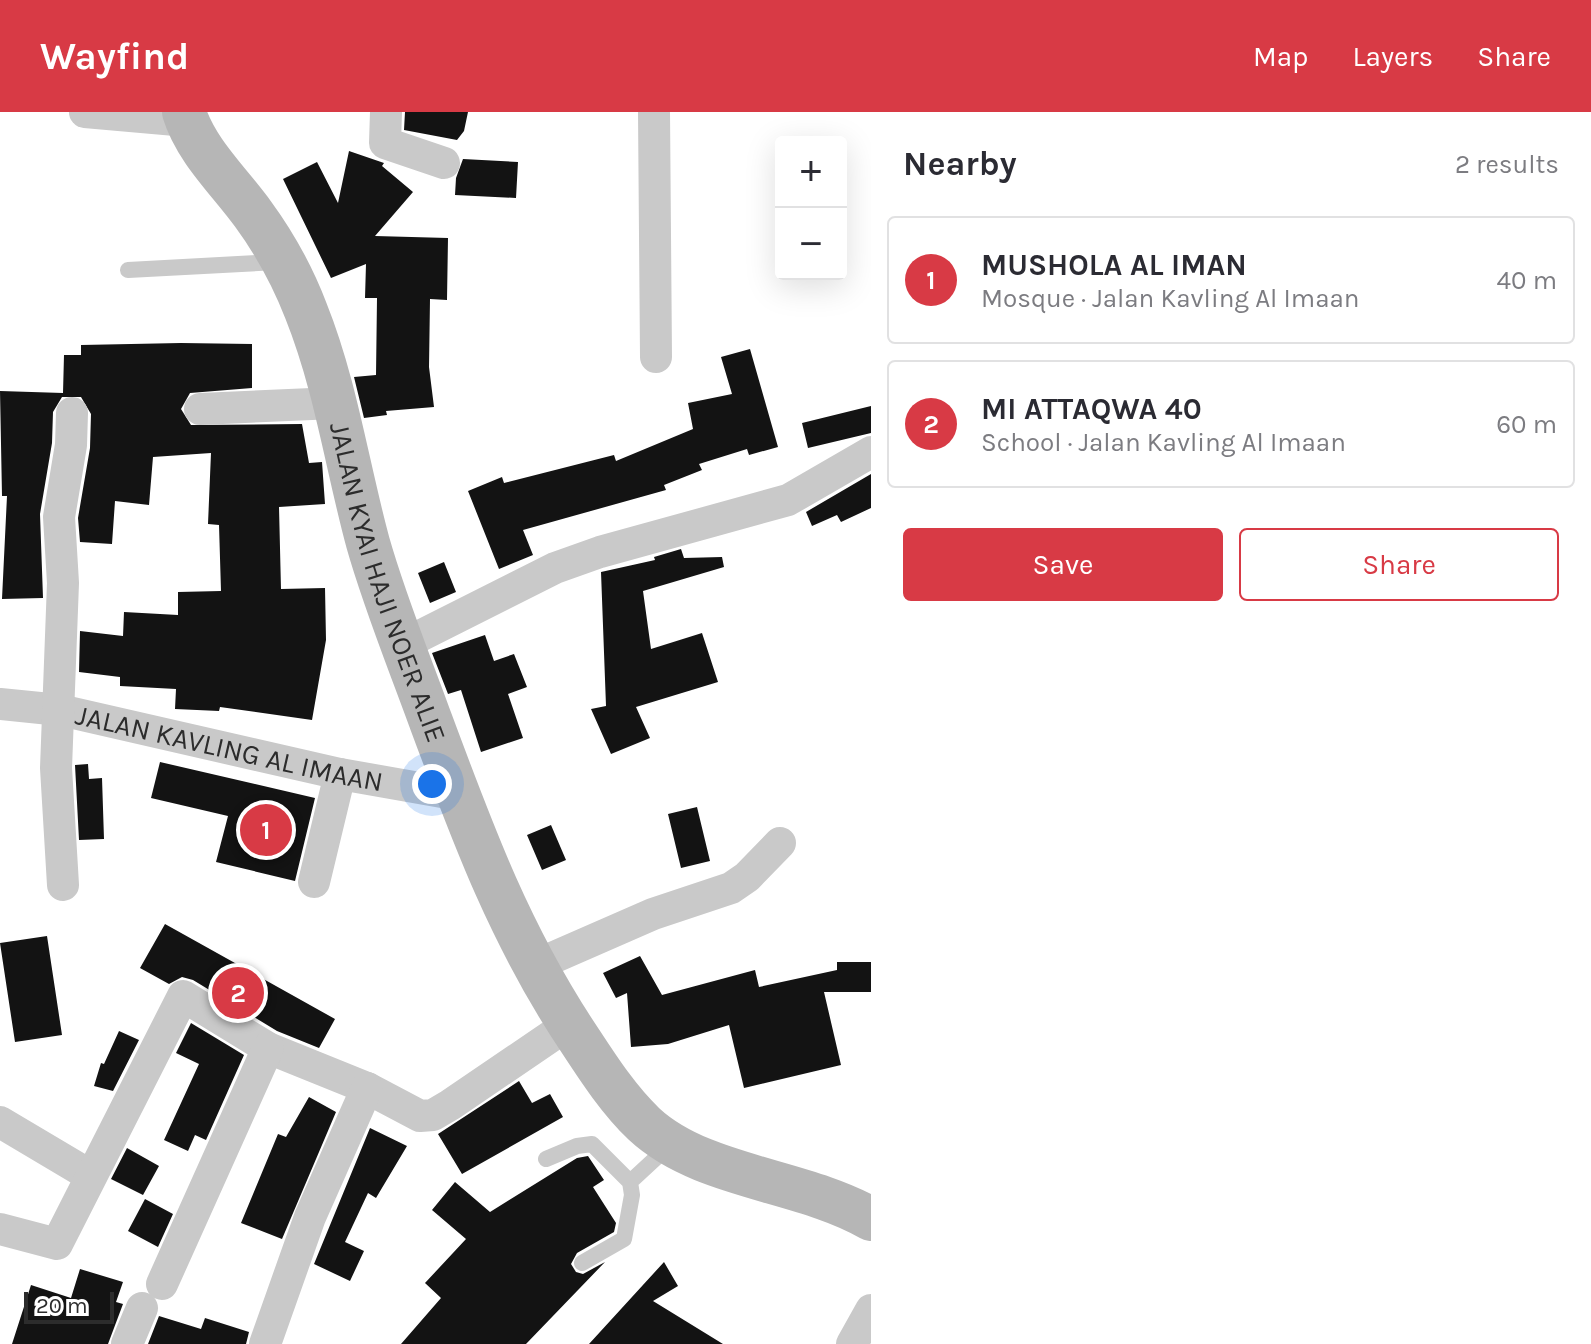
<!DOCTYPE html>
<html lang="en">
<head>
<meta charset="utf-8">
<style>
  body { margin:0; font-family:Karla,sans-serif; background:#f7f7f7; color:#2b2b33 }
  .controls { position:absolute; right:24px; top:24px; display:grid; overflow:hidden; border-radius:8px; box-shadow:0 8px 32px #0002 }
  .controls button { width:72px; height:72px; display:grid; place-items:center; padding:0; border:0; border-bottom:2px solid #e1e1e2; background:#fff; color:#2b2b33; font:40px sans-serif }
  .scale { position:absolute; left:24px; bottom:20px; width:90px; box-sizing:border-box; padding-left:8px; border:4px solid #2c2c2c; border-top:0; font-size:22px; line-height:28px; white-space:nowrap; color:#2c2c2c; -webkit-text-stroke:6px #fff; paint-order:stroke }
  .you { position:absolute; left:432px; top:672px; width:28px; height:28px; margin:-20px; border:6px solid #fff; border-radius:50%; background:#1a73e8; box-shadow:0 0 0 12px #1a73e833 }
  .badge { display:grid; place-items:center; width:52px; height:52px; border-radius:50%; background:#d83a45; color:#fff; font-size:26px; font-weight:700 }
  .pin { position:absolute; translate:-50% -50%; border:4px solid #fff; box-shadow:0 2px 8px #0006 }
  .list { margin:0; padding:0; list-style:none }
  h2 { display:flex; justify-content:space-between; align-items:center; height:104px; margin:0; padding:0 32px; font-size:34px }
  h2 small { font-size:26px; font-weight:400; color:#7c7c81 }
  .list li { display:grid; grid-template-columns:52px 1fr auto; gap:24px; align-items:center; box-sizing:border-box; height:128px; margin:0 16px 16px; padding:0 16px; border:2px solid #e1e1e2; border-radius:8px }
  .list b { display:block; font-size:30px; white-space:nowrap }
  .list p { margin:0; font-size:26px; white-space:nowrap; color:#7c7c81 }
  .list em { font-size:26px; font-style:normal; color:#7c7c81 }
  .actions { display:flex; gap:16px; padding:24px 32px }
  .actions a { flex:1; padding:18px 0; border:2px solid #d83a45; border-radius:8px; text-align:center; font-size:28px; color:#d83a45 }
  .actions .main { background:#d83a45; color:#fff }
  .map { position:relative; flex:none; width:871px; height:1232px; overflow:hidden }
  header { display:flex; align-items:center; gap:48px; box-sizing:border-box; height:112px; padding:0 40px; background:#d83a45; color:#fff }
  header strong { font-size:38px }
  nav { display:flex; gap:44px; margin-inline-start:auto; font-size:28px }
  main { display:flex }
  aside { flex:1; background:#fff }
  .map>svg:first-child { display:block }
  .building { fill:#131313 }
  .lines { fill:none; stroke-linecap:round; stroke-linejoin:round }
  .lane { stroke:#c9c9c9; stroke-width:16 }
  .street { stroke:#c9c9c9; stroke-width:32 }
  .secondary { stroke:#b6b6b6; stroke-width:44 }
  .labels { text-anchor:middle; stroke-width:8; stroke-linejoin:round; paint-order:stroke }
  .street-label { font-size:28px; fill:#2c2c2c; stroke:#fff }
</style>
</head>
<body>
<header>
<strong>Wayfind</strong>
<nav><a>Map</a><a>Layers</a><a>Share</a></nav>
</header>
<main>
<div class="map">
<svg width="871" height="1232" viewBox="0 0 871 1232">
  <rect width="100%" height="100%" fill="#fff"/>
  <path class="building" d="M 405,0 L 468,0 L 464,19 L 457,28 L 404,18 Z
    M 349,39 L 384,51 L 382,54 L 413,80 L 375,124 L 448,126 L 447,188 L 430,187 L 429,255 L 434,295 L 386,299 L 387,303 L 364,306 L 354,265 L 376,263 L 377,186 L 365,186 L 366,152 L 331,166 L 283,67 L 317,50 L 338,91 Z
    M 463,47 L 518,50 L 516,86 L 455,83 L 456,66 Z
    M 181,231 L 252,232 L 252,276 L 190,281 L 181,297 L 191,313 L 302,312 L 309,351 L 322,350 L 325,392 L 279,395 L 281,477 L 325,476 L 326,528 L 312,608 L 220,595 L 219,599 L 175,597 L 176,577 L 120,574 L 120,565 L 79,560 L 80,519 L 123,524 L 124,500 L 178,503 L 178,480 L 221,479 L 219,413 L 208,412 L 211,341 L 153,345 L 149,393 L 115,389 L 112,432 L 80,430 L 78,406 L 90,336 L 91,302 L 81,285 L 62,285 L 53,300 L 52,331 L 40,402 L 43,486 L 2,487 L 7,384 L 2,384 L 0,279 L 63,281 L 64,243 L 81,243 L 81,233 Z
    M 750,237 L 778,335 L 749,343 L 747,337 L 699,352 L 702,358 L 664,373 L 666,378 L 523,418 L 533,443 L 499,457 L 468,379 L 502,365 L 504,371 L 614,343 L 616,349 L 693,317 L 688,291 L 732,282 L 721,245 Z
    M 871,294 L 871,321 L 808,336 L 802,311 Z
    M 871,362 L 871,396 L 841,410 L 837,403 L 812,414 L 806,400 Z
    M 681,437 L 684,446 L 722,445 L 724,455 L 643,479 L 651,537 L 702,521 L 718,570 L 636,595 L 650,626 L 611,642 L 591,597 L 606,594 L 601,460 L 655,448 L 654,445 Z
    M 444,450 L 456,480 L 430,491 L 418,461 Z
    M 485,523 L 494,549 L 514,542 L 527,575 L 508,582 L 523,626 L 481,640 L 461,578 L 448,582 L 432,541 Z
    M 160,650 L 315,686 L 295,769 L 216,750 L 228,704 L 151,686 Z
    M 88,652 L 89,667 L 102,666 L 104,727 L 79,728 L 75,653 Z
    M 697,695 L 710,749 L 681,756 L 668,702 Z
    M 551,713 L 566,748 L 542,758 L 527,723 Z
    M 165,812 L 335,907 L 319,936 L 277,919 L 193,868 L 182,865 L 169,872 L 140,856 Z
    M 47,824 L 62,923 L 15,930 L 0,831 Z
    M 640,844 L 662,883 L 755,858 L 759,875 L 837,858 L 837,850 L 871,850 L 871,880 L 824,880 L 841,953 L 744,976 L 729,913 L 668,932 L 631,935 L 627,881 L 616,886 L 603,861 Z
    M 191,911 L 244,943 L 206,1028 L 195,1023 L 188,1039 L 164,1028 L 199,952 L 176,941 Z
    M 119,919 L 139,928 L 113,979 L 94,974 L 101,951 L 104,952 Z
    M 519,969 L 532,991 L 550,982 L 563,1005 L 462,1062 L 438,1022 Z
    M 309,985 L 336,1000 L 282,1127 L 241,1111 L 278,1022 L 286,1025 Z
    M 370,1016 L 407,1034 L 376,1086 L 368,1081 L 345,1130 L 364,1139 L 350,1169 L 314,1152 Z
    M 127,1036 L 159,1054 L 143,1083 L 111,1067 Z
    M 588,1044 L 604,1068 L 593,1075 L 616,1111 L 614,1120 L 577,1141 L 571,1152 L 576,1160 L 583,1162 L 605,1150 L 526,1232 L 401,1232 L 441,1186 L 425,1171 L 466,1127 L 432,1098 L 455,1070 L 490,1100 L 577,1046 Z
    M 145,1087 L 173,1102 L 158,1135 L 128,1119 Z
    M 664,1150 L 678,1174 L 653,1189 L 723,1232 L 589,1232 Z
    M 80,1157 L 123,1170 L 116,1190 L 123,1192 L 108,1232 L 12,1232 L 31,1173 L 71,1186 Z
    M 159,1204 L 201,1217 L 205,1206 L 249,1220 L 246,1232 L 148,1232 Z"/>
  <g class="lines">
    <path class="lane" d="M 128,158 L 277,150
      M 546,1047 L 577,1034 L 592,1032 L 630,1070 L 670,1033
      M 582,1151 L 624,1127 L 632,1083 L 630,1070"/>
    <g class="street">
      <path d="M 85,0 L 187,9"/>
      <path d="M 386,0 L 385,31 L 444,51"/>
      <path d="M 654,0 L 656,245"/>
      <path d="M 200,297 L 335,291"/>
      <path d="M 402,533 L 555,456 L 600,440 L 788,388 L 871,340"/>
      <path id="s1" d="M 0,592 L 60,598 L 340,662 L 459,683"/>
      <path d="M 314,770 L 340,662"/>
      <path d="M 63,773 L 56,656 L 63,471 L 59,405 L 71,333 L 72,301"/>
      <path d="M 534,854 L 653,802 L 731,776 L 747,765 L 780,731"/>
      <path d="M 0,1010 L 91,1064"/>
      <path d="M 0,1117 L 57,1132 L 183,884 L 268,936 L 367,976 L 420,1004 L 433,1003 L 450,993 L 569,912"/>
      <path d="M 162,1172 L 268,936"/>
      <path d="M 127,1232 L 142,1196"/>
      <path d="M 265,1232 L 310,1105 L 367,976"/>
      <path d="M 852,1232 L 871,1198"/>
    </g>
    <path class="secondary" id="s2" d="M 184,0 C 196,39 230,70 253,102 C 275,132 293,165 306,199 C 336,274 347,354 368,431 C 385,491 409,549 430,607 C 473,723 511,826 581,930 C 600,959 619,988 644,1012 C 702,1066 802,1067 871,1107"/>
  </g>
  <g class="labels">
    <g class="street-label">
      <text dy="10" stroke="none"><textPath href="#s2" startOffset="518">JALAN KYAI HAJI NOER ALIE</textPath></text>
      <text dy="10" stroke="none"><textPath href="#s1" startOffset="234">JALAN KAVLING AL IMAAN</textPath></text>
    </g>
  </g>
</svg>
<div class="controls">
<button>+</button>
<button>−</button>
</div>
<div class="scale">20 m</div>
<div class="you"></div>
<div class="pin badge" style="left:266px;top:718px">1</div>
<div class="pin badge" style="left:238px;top:881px">2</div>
</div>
<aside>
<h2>Nearby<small>2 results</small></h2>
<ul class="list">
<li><span class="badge">1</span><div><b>MUSHOLA AL IMAN</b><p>Mosque · Jalan Kavling Al Imaan</p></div><em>40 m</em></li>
<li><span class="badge">2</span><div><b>MI ATTAQWA 40</b><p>School · Jalan Kavling Al Imaan</p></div><em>60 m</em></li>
</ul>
<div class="actions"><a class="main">Save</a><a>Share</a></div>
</aside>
</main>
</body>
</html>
